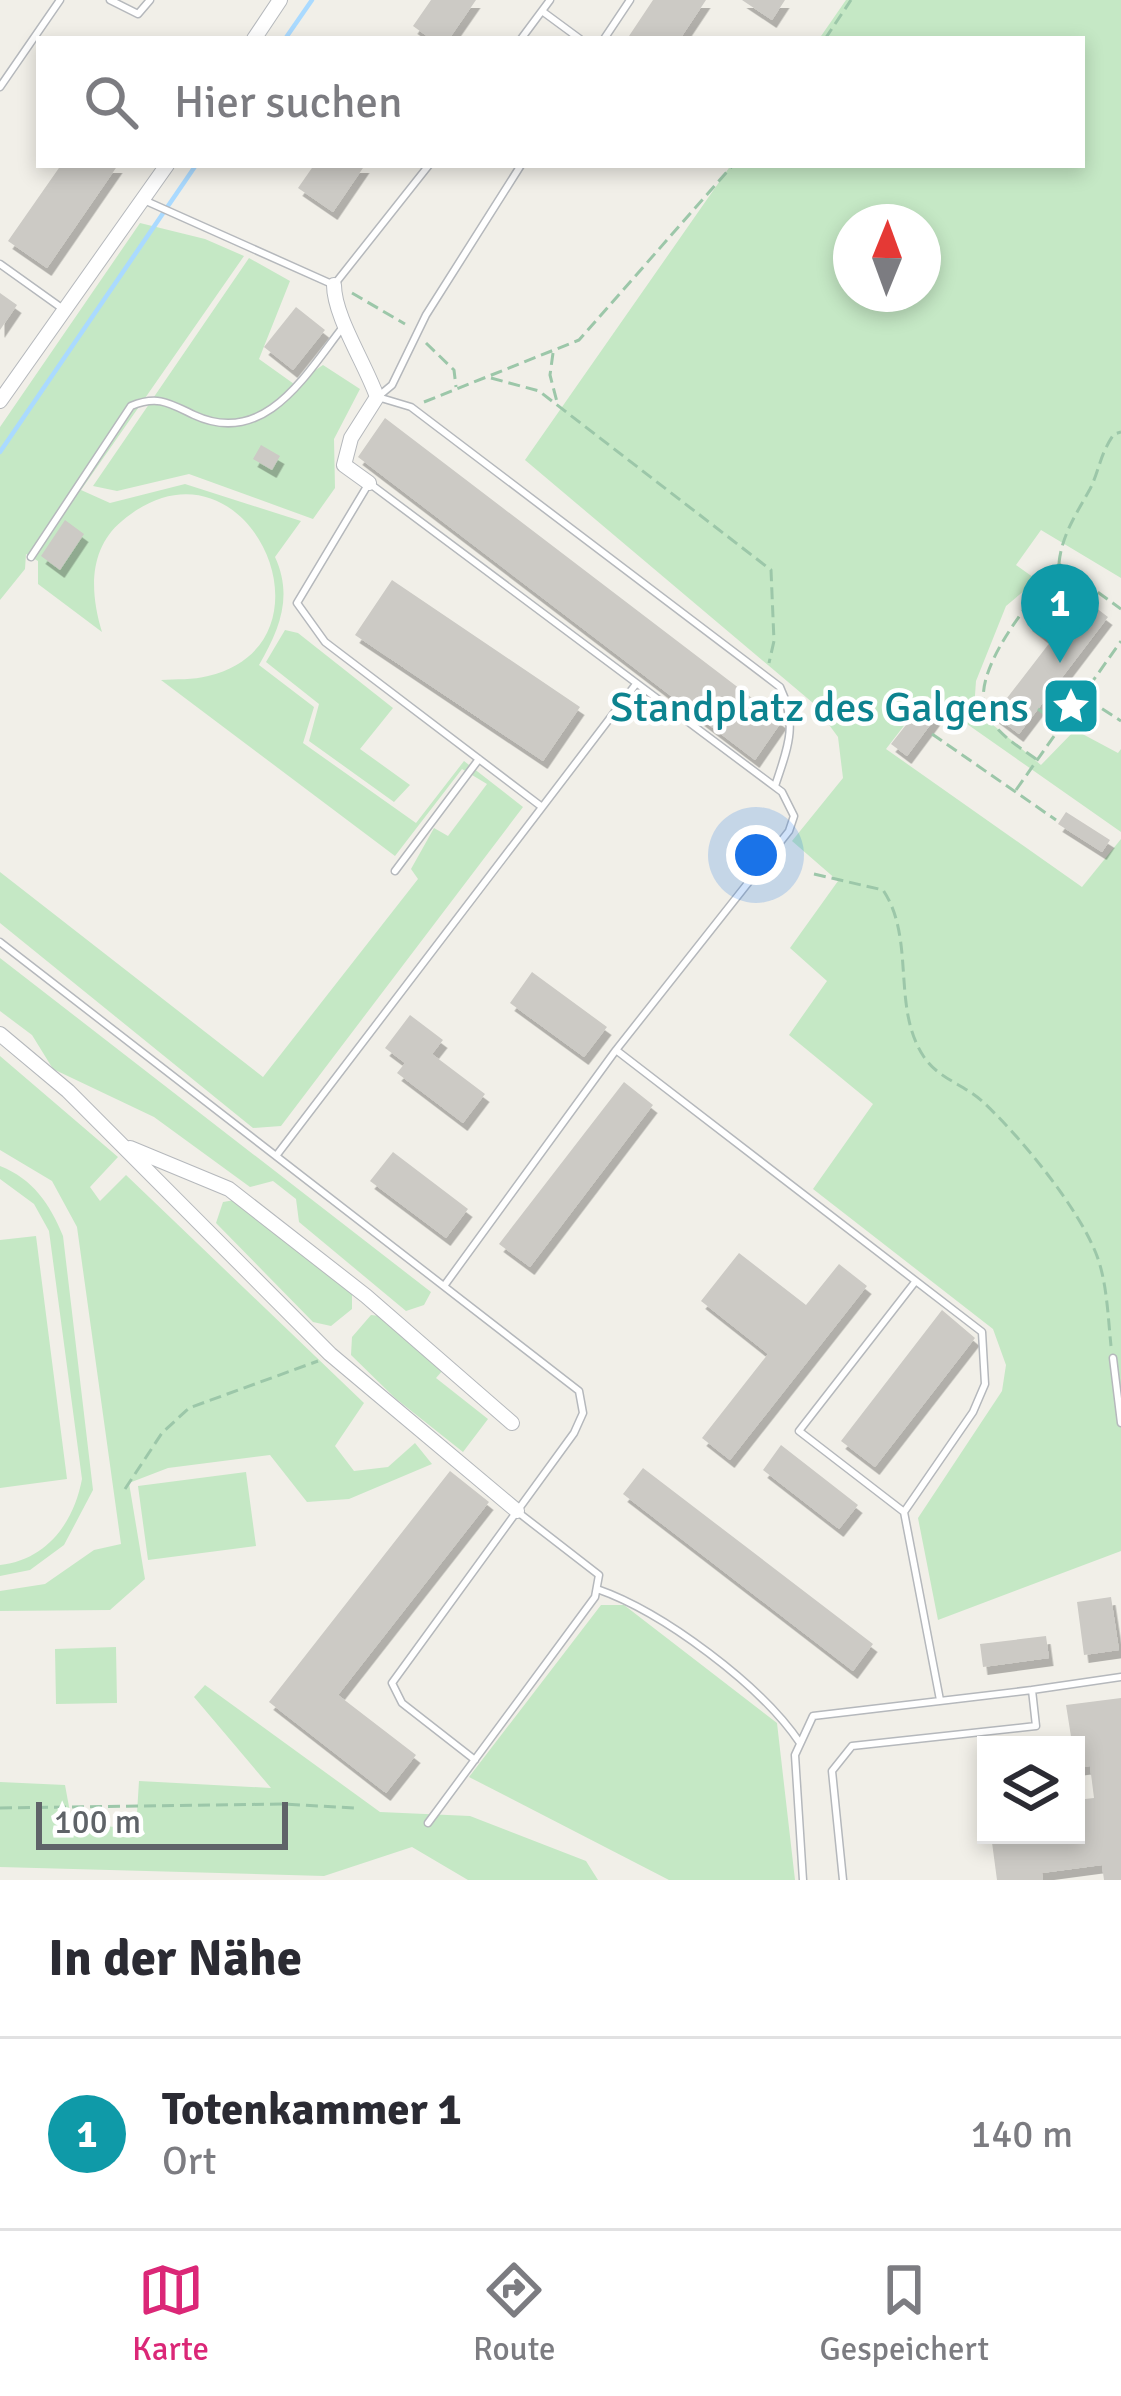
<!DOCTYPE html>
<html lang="de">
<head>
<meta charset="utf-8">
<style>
  body { margin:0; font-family:Signika,sans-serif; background:#f7f7f7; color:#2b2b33 }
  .controls { position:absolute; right:36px; bottom:36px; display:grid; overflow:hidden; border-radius:0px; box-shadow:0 6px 18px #0003 }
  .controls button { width:108px; height:108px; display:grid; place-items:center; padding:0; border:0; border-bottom:3px solid #e1e1e2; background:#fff; color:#2b2b33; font:60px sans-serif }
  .compass { position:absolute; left:833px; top:204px; width:108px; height:108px; border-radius:50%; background:#fff; box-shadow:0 6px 18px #0003; rotate:1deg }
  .scale { position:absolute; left:36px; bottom:30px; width:252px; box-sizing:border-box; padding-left:12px; border:6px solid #5f6368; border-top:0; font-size:33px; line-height:42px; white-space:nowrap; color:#5f6368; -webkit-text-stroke:9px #fff; paint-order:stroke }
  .you { position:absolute; left:756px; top:855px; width:42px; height:42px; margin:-30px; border:9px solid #fff; border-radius:50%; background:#1a73e8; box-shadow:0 0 0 18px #1a73e833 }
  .badge { display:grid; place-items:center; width:78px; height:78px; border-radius:50%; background:#db2777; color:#fff; font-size:39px; font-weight:700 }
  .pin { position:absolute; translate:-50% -99px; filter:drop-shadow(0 3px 6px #0008) }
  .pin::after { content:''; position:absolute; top:63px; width:42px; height:36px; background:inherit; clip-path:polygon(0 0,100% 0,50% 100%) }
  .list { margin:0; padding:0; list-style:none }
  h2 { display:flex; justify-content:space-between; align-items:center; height:156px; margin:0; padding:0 48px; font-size:51px }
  h2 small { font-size:39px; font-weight:400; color:#7c7c81 }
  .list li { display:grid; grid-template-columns:78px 1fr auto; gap:36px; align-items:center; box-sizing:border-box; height:192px; padding:0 48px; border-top:3px solid #e1e1e2 }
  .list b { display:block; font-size:45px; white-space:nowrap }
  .list p { margin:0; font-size:39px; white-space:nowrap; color:#7c7c81 }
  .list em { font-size:39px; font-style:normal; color:#7c7c81 }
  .icon { flex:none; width:66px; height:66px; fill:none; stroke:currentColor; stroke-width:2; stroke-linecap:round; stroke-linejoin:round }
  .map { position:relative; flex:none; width:1121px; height:1880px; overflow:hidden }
  .search { position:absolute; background:#fff; box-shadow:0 6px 18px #0003; left:36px; right:36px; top:36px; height:132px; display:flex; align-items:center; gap:30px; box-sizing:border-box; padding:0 42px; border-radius:0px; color:#7c7c81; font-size:45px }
  .sheet { height:348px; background:#fff }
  nav { display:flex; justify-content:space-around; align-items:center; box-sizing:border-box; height:168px; border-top:3px solid #e1e1e2; background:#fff; font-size:33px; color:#7c7c81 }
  nav a { display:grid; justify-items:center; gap:6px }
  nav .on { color:#db2777 }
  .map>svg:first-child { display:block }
  .green { fill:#c5e8c5; fill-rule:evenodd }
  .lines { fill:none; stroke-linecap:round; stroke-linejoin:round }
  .stream { stroke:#aadaff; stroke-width:4.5 }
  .building { fill:#cccac5; filter:url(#shadow) }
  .lane-casing { stroke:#b5b8bc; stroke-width:9 }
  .street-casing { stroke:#b5b8bc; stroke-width:16 }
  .path { stroke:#9cc7a9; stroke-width:3; stroke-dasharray:12 6; stroke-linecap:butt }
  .lane { stroke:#fff; stroke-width:6 }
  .street { stroke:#fff; stroke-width:14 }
  .labels { text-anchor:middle; stroke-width:9; stroke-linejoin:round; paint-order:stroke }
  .culture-label { font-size:42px; fill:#0d838f; stroke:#fff; text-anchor:end }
</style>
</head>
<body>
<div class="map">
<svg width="1121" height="1880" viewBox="0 0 1121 1880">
  <defs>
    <filter id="shadow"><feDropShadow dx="4.5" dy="8" stdDeviation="0" flood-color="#0004"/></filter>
  </defs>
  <rect width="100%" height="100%" fill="#f1efe8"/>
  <path class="green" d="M 846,0 L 1121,0 L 1121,578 L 1041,530 L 1016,565 L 1037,580 L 1006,606 L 976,681 L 974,709 L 1041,765 L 1075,730 L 1118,753 L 1121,749 L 1121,832 L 927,696 L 886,749 L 1082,887 L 1121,839 L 1121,1551 L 938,1620 L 918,1518 L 1002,1391 L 1006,1365 L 993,1329 L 813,1189 L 873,1104 L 789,1035 L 827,981 L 790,948 L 838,881 L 792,841 L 843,778 L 838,737 L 813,703 L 525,460 L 731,165 L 1082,165 L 1082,39 L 819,39 ZM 851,222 L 923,222 L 923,294 L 851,294 Z
    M 140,223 L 205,239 L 244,256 L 81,490 L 110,503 L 185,484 L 301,521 L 275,557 C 293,596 280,629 259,665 L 314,707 L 303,743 L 416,823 L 464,761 L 523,807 L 281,1126 L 253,1128 L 0,923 L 0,872 L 263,1077 L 418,879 L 411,869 L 434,828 L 448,836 L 487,784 L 462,769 L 395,856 L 161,680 C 176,679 193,680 208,676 C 349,642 243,418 122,521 C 88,549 90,593 102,632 L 38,584 L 38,561 L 26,554 L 25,569 L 0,600 L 0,427 Z
    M 249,258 L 290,281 L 259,359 L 294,384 L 323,365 L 360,389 L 334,439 L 335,488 L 313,519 L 189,474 L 117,491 L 93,486 Z
    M 285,630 L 298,633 L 393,708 L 360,749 L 410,785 L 394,802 L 309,741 L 319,704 L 266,662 Z
    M 0,958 L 431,1292 L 424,1305 L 406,1311 L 299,1222 L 296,1199 L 273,1181 L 250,1187 L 154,1117 L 53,1069 L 32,1035 L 0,1011 Z
    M 0,1056 L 118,1157 L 90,1187 L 100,1201 L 126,1175 L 364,1403 L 335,1446 L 354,1471 L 388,1467 L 415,1443 L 432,1464 L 349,1499 L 307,1502 L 270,1455 L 168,1468 L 129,1483 L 145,1579 L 110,1610 L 0,1611 L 0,1591 L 45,1584 L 94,1550 L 121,1544 L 77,1227 L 52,1181 L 0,1150 Z
    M 0,1166 C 33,1179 50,1204 63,1236 L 93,1490 L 64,1545 L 30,1570 L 0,1576 L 0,1565 C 47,1560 74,1522 82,1479 L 49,1231 L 34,1204 L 0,1179 Z
    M 235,1200 L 352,1293 L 352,1309 L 331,1326 L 313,1322 L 216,1223 L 223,1202 Z
    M 36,1236 L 67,1479 L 0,1488 L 0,1240 Z
    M 371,1315 L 380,1316 L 443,1370 L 436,1378 L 488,1419 L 463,1452 L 395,1398 L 351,1355 L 352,1337 Z
    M 246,1472 L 256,1546 L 148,1560 L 138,1486 Z
    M 601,1605 L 624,1605 L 777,1723 L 795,1880 L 669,1880 L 469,1777 Z
    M 116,1647 L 117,1703 L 56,1704 L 55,1649 Z
    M 205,1685 L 380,1812 L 470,1816 L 586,1861 L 598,1880 L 468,1880 L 412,1847 L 324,1876 L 0,1867 L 0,1782 L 65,1785 L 72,1823 L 136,1829 L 139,1781 L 271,1788 L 194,1697 Z"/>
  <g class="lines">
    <path class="stream" d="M 285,39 L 312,0
      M 0,452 L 196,165"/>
  </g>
  <path class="building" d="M 431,0 L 476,0 L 449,39 L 431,39 L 413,26 Z
    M 653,0 L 706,0 L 680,39 L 627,39 Z
    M 742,0 L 785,0 L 772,20 Z
    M 61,165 L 118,165 L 47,268 L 8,241 Z
    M 314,165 L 365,165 L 333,212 L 298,188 Z
    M 0,293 L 17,305 L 0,330 Z
    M 296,307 L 325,330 L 293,370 L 264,347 Z
    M 385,418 L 782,721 L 755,760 L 358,457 Z
    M 261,445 L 280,456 L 272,470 L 253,459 Z
    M 65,520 L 84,534 L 60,570 L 41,556 Z
    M 392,580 L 580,707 L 543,761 L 355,635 Z
    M 1050,595 L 1073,612 L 1083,598 L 1108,617 L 1019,734 L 994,715 L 1051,641 L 1028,623 Z
    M 924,702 L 939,713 L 907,756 L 891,744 Z
    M 1066,812 L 1110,840 L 1102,852 L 1058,824 Z
    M 532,972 L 607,1027 L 584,1057 L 510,1003 Z
    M 410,1015 L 443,1040 L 432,1054 L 485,1094 L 463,1123 L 397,1073 L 405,1063 L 385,1048 Z
    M 624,1082 L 653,1105 L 530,1267 L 499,1244 Z
    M 393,1152 L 468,1209 L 446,1238 L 370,1181 Z
    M 739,1253 L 806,1305 L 839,1264 L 867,1286 L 730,1460 L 702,1438 L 768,1354 L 701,1301 Z
    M 942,1310 L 975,1338 L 875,1467 L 841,1441 Z
    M 781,1445 L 858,1505 L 839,1529 L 763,1470 Z
    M 643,1468 L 873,1644 L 853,1671 L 623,1494 Z
    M 450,1471 L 489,1502 L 338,1695 L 416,1755 L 386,1793 L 269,1702 Z
    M 1111,1597 L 1119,1650 L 1084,1655 L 1077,1602 Z
    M 1046,1636 L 1049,1658 L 983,1667 L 980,1644 Z
    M 1121,1698 L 1121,1880 L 1104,1880 L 1102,1865 L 1042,1873 L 1043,1880 L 997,1880 L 991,1835 L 1076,1835 L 1076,1800 L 1094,1798 L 1090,1766 L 1076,1768 L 1066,1705 Z"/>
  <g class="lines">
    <defs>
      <path id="lane" d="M 110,0 L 138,14 L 150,0
        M 542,11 L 580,39
        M 521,39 L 550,0
        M 604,39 L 630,0
        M 0,87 L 60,0
        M 146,201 L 334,285 L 429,165
        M 0,264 L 63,309
        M 380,395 L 392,385 L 426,315 L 521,165
        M 381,398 L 411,407 L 780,687 C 798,725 788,747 775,786
        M 31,557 L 131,406 C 158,395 169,403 194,415 C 265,448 306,374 343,327
        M 395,871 L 479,759
        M 0,942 L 579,1391 L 583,1413 L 574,1433 L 392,1683 L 402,1703 L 475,1760
        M 616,1050 L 982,1332 L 985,1384 L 973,1412 L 904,1512
        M 276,1156 L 636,684
        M 915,1282 L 799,1431 L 904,1512 L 940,1700
        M 444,1286 L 616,1050 L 789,831 L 794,816 L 782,792 L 369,483 L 297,603 L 325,642 L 542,807
        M 1113,1358 L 1121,1423
        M 597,1589 C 663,1612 761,1685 800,1743
        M 428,1823 L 595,1597 L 599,1575 L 519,1513
        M 803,1880 L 795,1755 L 813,1716 L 1032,1690
        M 843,1880 L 832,1771 L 852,1746 L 1036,1726 L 1032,1690 L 1121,1677"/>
      <path id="street" d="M 254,39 L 280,0
        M 334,285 C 334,316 365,363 377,397 L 351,438 L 344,465 L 369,483
        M 0,401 L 167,165
        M 0,1034 L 68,1091 L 330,1354 L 517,1511
        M 130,1148 L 229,1189 L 366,1296 L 512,1423"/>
    </defs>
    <use href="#lane" class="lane-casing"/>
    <use href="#street" class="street-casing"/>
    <path class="path" d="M 825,39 L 851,0
      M 352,293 L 405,324
      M 426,343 L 454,370 L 456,387
      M 553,353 L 550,375 L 557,402
      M 491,378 L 539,391 L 771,570 L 774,641 L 769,663
      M 424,402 L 579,340 L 733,165
      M 1059,563 C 1062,534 1077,513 1090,489 C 1100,469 1099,456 1114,434 L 1121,432
      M 1087,699 L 1121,721
      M 1038,709 L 1061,726
      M 932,734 L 1056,820
      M 1036,759 C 1019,747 996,733 987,714 C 967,672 1034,598 1059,564 L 1121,609
      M 1016,790 L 1121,641
      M 814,874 L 883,890 C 916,939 891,1008 924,1057 C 939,1079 963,1084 982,1101 C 1020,1136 1079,1208 1097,1256 C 1107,1283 1108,1317 1111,1346
      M 125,1489 L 162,1433 L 189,1408 L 318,1361
      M 0,1808 L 282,1804 L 356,1808"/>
    <use href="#lane" class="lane"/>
    <use href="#street" class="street"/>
  </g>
  <defs>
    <symbol id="sight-square" viewBox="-11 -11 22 22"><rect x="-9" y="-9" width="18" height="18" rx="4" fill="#0f9aa8" stroke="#fff"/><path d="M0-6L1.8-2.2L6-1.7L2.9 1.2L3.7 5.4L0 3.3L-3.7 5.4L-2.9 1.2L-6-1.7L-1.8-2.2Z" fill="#fff"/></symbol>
  </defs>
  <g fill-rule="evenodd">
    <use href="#sight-square" x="1038" y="673" width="66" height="66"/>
  </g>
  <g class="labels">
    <g class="culture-label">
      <text x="1029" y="721">Standplatz des Galgens</text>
    </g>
  </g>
</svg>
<div class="controls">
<button><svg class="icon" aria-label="layers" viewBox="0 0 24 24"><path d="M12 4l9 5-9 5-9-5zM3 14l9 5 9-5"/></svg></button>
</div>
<svg class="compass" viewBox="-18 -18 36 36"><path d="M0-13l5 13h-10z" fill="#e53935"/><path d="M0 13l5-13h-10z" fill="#7c7c81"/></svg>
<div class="scale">100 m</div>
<div class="you"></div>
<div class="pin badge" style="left:1060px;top:663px;background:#0f9aa8">1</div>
<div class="search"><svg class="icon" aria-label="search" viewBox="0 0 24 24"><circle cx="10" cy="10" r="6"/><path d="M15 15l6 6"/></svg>Hier suchen</div>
</div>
<section class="sheet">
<h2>In der Nähe<small></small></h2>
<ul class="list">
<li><span class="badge" style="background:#0f9aa8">1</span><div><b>Totenkammer 1</b><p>Ort</p></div><em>140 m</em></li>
</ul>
</section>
<nav>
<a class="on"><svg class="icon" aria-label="map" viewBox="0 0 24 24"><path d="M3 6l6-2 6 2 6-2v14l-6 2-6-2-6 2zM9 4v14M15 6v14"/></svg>Karte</a>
<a><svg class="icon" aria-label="directions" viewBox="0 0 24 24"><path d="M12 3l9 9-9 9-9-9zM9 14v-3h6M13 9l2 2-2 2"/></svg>Route</a>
<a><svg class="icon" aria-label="saved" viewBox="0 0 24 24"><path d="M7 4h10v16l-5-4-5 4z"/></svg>Gespeichert</a>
</nav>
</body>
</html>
